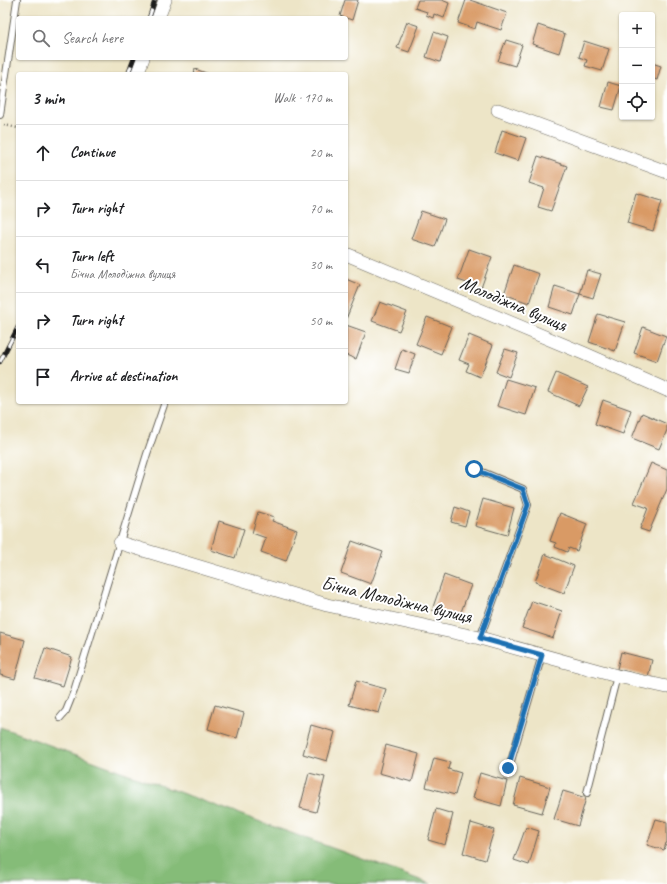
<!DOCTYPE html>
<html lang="en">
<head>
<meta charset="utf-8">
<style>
  body { margin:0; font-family:Caveat,sans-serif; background:#f6f6f6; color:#202124 }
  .controls { position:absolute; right:12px; top:12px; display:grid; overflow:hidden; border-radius:4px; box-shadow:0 1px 3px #0004 }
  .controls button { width:36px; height:36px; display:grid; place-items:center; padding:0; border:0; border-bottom:1px solid #e0e0e0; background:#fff; color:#202124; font:20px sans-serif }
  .stop { position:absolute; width:12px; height:12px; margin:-9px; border:3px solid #1f6fb2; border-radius:50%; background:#fff }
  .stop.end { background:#1f6fb2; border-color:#fff; box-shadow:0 1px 4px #0008 }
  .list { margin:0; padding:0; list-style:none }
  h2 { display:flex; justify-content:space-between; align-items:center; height:52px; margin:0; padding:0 16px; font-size:17px }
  h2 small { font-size:13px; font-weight:400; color:#757577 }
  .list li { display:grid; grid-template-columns:26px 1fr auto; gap:12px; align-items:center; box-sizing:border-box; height:56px; padding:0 16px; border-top:1px solid #e0e0e0 }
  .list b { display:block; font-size:15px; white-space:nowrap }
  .list p { margin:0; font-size:13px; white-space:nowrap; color:#757577 }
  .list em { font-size:13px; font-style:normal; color:#757577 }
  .icon { flex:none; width:22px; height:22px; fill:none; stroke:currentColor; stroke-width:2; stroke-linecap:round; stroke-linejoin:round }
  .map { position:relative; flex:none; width:667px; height:884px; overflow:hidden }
  .search { position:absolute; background:#fff; box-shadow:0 1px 3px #0004; left:16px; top:16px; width:332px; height:44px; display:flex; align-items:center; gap:10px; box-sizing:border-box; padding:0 14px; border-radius:4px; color:#757577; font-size:15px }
  .panel { position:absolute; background:#fff; box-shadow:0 1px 3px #0004; left:16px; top:72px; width:332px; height:332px; border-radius:4px }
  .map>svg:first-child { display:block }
  .forest { fill:#85bc78; stroke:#506c4a }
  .building { fill:#d99a65 }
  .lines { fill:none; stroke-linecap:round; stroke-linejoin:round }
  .service-casing { stroke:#656258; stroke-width:8 }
  .minor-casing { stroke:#656258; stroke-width:14 }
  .path { stroke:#656258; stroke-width:2.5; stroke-dasharray:1 3; stroke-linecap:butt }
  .service { stroke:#fff; stroke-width:6 }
  .minor { stroke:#fff; stroke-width:13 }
  .rail-casing { stroke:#1c1c1c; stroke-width:4.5 }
  .rail { stroke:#fff; stroke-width:3; stroke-dasharray:9; stroke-linecap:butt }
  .route { stroke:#1f6fb2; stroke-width:5 }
  .labels { text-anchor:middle; stroke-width:4; stroke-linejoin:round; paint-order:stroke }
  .street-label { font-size:19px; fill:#1c1c1c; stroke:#fff }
</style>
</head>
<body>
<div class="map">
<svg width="667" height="884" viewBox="0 0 667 884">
  <rect width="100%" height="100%" fill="#fff"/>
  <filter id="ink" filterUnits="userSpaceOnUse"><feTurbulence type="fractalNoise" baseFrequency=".025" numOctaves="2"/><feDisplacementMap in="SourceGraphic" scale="8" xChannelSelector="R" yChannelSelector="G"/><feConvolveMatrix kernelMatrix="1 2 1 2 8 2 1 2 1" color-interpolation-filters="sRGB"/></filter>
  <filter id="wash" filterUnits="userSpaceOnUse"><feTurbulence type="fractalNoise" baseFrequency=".012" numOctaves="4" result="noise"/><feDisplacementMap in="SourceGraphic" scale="16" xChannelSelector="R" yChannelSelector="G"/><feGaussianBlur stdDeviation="0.9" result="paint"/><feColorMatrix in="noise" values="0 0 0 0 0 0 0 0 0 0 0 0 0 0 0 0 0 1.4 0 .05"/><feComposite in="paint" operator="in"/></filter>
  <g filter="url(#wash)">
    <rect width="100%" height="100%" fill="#ede5c7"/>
    <path class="forest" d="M 0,727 L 431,884 L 0,884 Z"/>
    <g id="blocks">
      <path class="building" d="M 345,0 L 358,0 L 352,20 L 340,16 Z
        M 418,0 L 442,0 L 449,3 L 444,18 L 434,14 L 433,18 L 426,15 L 427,12 L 415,8 Z
        M 466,0 L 470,0 L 507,13 L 501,30 L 477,22 L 475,29 L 458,23 Z
        M 407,22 L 419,26 L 409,52 L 397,48 Z
        M 538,25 L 565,34 L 559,53 L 532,44 Z
        M 434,32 L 448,37 L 440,62 L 426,57 Z
        M 506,40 L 522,45 L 515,66 L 498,61 Z
        M 584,41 L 609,49 L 602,71 L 585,66 L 587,60 L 579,57 Z
        M 652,63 L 661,66 L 657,80 L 652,78 Z
        M 195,69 L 209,74 L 194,74 Z
        M 608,82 L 621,86 L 614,110 L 601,107 Z
        M 502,130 L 526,138 L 518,161 L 495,153 Z
        M 538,156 L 567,166 L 551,211 L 538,207 L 544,188 L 529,183 Z
        M 636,193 L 662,201 L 653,231 L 627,223 Z
        M 421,211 L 445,219 L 435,247 L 411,239 Z
        M 469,249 L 492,257 L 481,288 L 458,280 Z
        M 514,265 L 539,274 L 529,303 L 504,294 Z
        M 587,270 L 601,274 L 593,298 L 580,294 L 573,315 L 549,307 L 555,286 L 580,294 Z
        M 346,279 L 360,285 L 346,319 Z
        M 380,302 L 407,312 L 399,331 L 372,321 Z
        M 598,314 L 625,322 L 615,351 L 589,342 Z
        M 427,317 L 452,327 L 441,354 L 416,344 Z
        M 346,325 L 366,332 L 356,359 L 346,355 Z
        M 643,327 L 666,336 L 657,361 L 634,353 Z
        M 469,335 L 493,345 L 480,377 L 466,371 L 469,364 L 459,360 Z
        M 402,349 L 415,354 L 409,373 L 395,369 Z
        M 505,349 L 518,353 L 509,377 L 496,372 Z
        M 556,373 L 588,387 L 579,406 L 548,392 Z
        M 506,379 L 535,388 L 526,415 L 497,406 Z
        M 603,400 L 631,410 L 623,434 L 595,424 Z
        M 642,413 L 667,424 L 667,430 L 659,449 L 632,438 Z
        M 651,463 L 667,470 L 667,489 L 649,532 L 640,529 L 648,508 L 634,503 Z
        M 483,499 L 514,508 L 507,535 L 475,526 Z
        M 455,507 L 469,512 L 465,526 L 451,522 Z
        M 258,512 L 274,517 L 272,521 L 297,530 L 286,561 L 261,552 L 266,538 L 252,533 Z
        M 560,513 L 587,524 L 577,551 L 569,548 L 567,552 L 555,547 L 556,543 L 550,541 Z
        M 219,521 L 244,529 L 235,558 L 211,550 Z
        M 352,541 L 383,552 L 371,584 L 341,573 Z
        M 545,554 L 574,566 L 564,593 L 535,582 Z
        M 444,575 L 471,585 L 458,620 L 432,610 Z
        M 532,601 L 562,611 L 553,638 L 522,628 Z
        M 0,633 L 25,640 L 15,679 L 0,675 Z
        M 45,648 L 72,657 L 63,686 L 35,678 Z
        M 621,652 L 652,660 L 648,677 L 617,669 Z
        M 356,681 L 386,689 L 379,713 L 349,705 Z
        M 215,705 L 244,713 L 237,738 L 208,729 Z
        M 311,725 L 335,732 L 327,761 L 303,754 Z
        M 386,745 L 419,754 L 412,782 L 379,773 Z
        M 434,758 L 450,762 L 448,769 L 461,773 L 455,795 L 426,787 Z
        M 309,773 L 325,777 L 316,812 L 300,808 Z
        M 480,773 L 507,781 L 501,806 L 473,798 Z
        M 520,778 L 550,787 L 542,813 L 513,805 Z
        M 563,791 L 586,798 L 578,826 L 554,819 Z
        M 436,809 L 453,814 L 445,845 L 428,840 Z
        M 656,819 L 667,822 L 667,843 L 666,843 L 664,850 L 647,845 Z
        M 471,823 L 494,830 L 485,860 L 463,853 Z
        M 526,827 L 539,831 L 529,865 L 514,860 Z"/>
    </g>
  </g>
  <g filter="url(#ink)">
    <use href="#blocks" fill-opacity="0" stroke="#656258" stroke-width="1"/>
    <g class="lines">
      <defs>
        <path id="service" d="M 0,115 L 17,0
          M 475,469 L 523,489 L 528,505 L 480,638
          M 60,718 L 66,711 L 74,691 L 147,454 L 165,402
          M 509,768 L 542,655
          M 587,793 L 617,676"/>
        <path id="minor" d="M 158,18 L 165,0
          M 137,74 L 143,58
          M 498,110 L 667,172
          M 346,254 L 583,353 L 667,390
          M 120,543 L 327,605 L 480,638 L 617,676 L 667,687"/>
      </defs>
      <use href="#service" class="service-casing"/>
      <use href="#minor" class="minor-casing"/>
      <path class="path" d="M 4,125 L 18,128"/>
      <use href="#service" class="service"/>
      <use href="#minor" class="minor"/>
      <defs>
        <path id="rail" d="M 149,18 L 155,0
          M 128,74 L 134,58
          M 0,362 L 18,327"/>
      </defs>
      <use href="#rail" class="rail-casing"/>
      <use href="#rail" class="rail"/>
    </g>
  </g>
  <g class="lines" filter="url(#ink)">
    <path class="route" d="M 474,469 L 523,489 L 528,505 L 480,638 L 542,655 L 508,768"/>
  </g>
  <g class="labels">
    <g class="street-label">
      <text transform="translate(514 303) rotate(23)" y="7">Молодіжна вулиця</text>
      <text transform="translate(397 599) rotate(13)" y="7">Бічна Молодіжна вулиця</text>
    </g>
  </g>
</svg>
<div class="controls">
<button>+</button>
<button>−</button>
<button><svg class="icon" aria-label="locate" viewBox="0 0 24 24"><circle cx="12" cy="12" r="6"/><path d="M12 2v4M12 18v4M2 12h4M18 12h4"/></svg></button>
</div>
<div class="stop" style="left:474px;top:469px"></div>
<div class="stop end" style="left:508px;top:768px"></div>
<div class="search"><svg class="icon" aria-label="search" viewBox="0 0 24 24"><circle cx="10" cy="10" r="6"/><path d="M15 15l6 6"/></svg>Search here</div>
<section class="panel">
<h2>3 min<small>Walk · 170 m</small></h2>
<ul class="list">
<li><svg class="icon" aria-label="ahead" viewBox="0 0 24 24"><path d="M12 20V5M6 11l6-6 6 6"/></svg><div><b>Continue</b></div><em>20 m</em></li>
<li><svg class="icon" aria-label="right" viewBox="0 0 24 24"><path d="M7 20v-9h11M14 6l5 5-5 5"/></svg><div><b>Turn right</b></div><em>70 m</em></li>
<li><svg class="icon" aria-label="left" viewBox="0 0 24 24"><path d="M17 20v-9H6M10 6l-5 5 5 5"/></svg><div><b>Turn left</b><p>Бічна Молодіжна вулиця</p></div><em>30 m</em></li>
<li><svg class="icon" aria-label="right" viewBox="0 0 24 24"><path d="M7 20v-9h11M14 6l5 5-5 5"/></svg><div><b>Turn right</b></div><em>50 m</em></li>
<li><svg class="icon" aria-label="arrive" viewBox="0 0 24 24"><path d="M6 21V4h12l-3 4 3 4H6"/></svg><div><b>Arrive at destination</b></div></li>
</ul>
</section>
</div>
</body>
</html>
